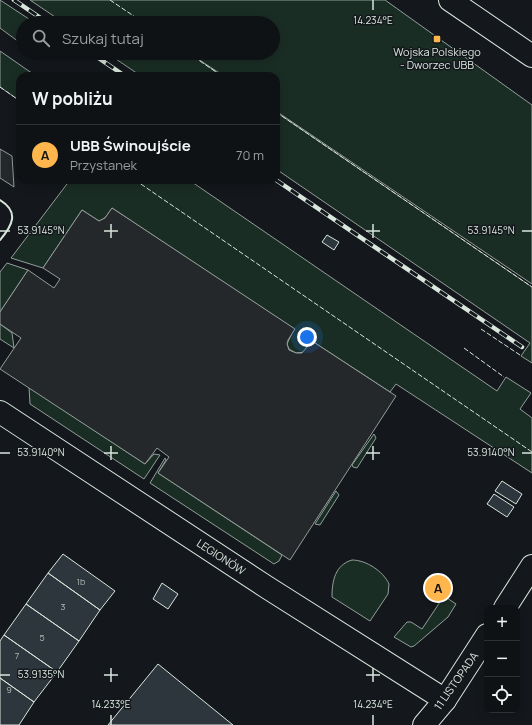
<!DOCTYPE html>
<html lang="pl">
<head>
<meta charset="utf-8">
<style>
  body { margin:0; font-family:Manrope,sans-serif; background:#181b1e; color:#f1f3f6 }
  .controls { position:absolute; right:12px; bottom:12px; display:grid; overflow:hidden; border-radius:8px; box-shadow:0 2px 10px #0003 }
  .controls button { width:36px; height:36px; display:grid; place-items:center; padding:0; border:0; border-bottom:1px solid #2f3234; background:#0f1215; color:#f1f3f6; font:20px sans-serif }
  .you { position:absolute; left:307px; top:337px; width:14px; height:14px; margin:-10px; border:3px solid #fff; border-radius:50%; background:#1a73e8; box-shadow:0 0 0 6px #1a73e833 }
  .badge { display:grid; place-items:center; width:26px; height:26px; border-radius:50%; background:#ffb74d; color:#111; font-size:13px; font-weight:700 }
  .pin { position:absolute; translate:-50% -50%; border:2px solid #fff; box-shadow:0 1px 4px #0006 }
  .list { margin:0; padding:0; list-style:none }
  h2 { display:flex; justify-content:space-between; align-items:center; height:52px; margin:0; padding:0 16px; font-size:17px }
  h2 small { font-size:13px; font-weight:400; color:#9b9ea0 }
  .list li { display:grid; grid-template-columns:26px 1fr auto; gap:12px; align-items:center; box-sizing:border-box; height:60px; padding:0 16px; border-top:1px solid #2f3234 }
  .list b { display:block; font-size:15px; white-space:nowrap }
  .list p { margin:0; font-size:13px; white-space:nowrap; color:#9b9ea0 }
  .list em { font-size:13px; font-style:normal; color:#9b9ea0 }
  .icon { flex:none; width:22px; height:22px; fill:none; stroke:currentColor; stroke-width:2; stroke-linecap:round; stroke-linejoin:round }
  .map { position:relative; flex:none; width:532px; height:725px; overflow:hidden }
  .search { position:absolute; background:#0f1215; box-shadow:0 2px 10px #0003; left:16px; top:16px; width:264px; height:44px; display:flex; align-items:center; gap:10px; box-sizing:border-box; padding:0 14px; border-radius:22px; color:#9b9ea0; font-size:15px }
  .panel { position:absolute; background:#0f1215; box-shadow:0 2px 10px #0003; left:16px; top:72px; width:264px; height:112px; border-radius:12px }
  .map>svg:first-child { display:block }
  .green { fill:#1a2d24; stroke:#939e99 }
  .parking { fill:#24282b; stroke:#939e99 }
  .building { fill:#2c363c; stroke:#d8e6dc }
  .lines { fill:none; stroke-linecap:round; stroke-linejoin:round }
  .street-casing { stroke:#d8e6dc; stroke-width:24 }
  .secondary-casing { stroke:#d8e6dc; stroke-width:24 }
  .street { stroke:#14181c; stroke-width:22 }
  .secondary { stroke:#14181c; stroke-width:22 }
  .rail-casing { stroke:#d8e6dc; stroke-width:4.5 }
  .rail { stroke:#14181c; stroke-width:3; stroke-dasharray:9; stroke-linecap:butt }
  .fence { stroke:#d8e6dc; stroke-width:1; stroke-dasharray:5 2; stroke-linecap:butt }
  .wall { stroke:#d8e6dc; stroke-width:2 }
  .ticks { fill:none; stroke:#d8e6dc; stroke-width:1.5 }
  .poi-dot { fill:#ffb74d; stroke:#14181c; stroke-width:1.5 }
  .labels { text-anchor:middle; stroke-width:3; stroke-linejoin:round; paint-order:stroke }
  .number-label { font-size:9px; fill:#adbab4 }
  .poi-label { font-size:11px; fill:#d8e6dc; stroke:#14181c }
  .street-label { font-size:11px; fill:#d8e6dc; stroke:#14181c }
  .ticks-label { font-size:10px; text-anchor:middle; fill:#d8e6dc; stroke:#14181c; stroke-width:3; stroke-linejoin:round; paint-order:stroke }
</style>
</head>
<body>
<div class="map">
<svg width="532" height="725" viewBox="0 0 532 725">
  <rect width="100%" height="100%" fill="#14181c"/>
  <path class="green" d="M 0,0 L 35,23 L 23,23 L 23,45 L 0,28 Z
    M 30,0 L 385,0 L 532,105 L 532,284 L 276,111 L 276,76 L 224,76 L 195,57 L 222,76 L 141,76 L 107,53 L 273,53 L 273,23 L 64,23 Z
    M 0,51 L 36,76 L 20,76 L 20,101 L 0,87 Z
    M 276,112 L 532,287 L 532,363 L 521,356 L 530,343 L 276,169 Z
    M 70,180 L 189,180 L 497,391 L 506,377 L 531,393 L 520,409 L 532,418 L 532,473 L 396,384 L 390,392 L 312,341 L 305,352 L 296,353 L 289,349 L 287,344 L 294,329 L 112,208 L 105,218 L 99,221 L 82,210 L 43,268 L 11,258 Z
    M 7,263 L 28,270 L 0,312 L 0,272 Z
    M 0,324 L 12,333 L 14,348 L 0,339 Z
    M 29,387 L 145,464 L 154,454 L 160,455 L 144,479 L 30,404 Z
    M 374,434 L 376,438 L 357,468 L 353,467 L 352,465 Z
    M 165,458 L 166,460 L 158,473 L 282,555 L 279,561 L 274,564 L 150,483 Z
    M 336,491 L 339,495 L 320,525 L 315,524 Z
    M 352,560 C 366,560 383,571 389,584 L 388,594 L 370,621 L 332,597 C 332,581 335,565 352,560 Z
    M 444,596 L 456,604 L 448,617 L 414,646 L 411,647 L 394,637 L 407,622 L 411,622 L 422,629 Z"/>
  <path class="parking" d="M 0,149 L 12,156 L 14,187 L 0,178 Z
    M 112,208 L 295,329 L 288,340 L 287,344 L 289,350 L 296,353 L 302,353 L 312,341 L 396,396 L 290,560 L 158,473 L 169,457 L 157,448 L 145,464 L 0,369 L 21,338 L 0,324 L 0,312 L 28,270 L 54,288 L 60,279 L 43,268 L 82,210 L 99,221 L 105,218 Z"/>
  <path class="building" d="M 327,235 L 339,242 L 334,250 L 322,242 Z
    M 502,481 L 522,494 L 516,504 L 495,491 Z
    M 494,494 L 514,507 L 507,517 L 487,504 Z
    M 63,554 L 115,591 L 100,610 L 48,573 Z
    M 48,573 L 100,610 L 79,641 L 26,604 Z
    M 162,583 L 178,594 L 168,609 L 153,599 Z
    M 26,604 L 79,641 L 57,672 L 4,635 Z
    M 4,635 L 57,672 L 34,702 L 0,678 L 0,641 Z
    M 158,664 L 233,725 L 108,725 Z
    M 0,678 L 34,702 L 19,725 L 0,725 Z"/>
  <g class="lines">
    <defs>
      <path id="street" d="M 0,412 L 268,588 L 445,700"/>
      <path id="secondary" d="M 450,0 L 532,56
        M 505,608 L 532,566
        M 424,725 L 445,700 L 487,635"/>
    </defs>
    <use href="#street" class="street-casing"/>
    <use href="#secondary" class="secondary-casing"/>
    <use href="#street" class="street"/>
    <use href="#secondary" class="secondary"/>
    <defs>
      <path id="rail" d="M 14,0 L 48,23
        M 91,53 L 125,76
        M 276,180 L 522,347"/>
    </defs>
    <use href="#rail" class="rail-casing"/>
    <use href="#rail" class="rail"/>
    <path class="fence" d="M 110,0 L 144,23
      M 188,53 L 222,76
      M 0,87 L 20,101
      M 276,112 L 532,287
      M 135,180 L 532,452
      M 481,329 L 520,355
      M 464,348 L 504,377"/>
    <path class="wall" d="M 0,200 C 20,212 12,226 0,240"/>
  </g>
  <path class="ticks" d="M 373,0 L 373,10M 111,224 L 111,238M 373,224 L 373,238M 0,231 L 10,231M 104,231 L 118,231M 366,231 L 380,231M 522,231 L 532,231M 111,446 L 111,460M 373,446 L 373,460M 0,453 L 10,453M 104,453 L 118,453M 366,453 L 380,453M 522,453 L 532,453M 111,668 L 111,682M 373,668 L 373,682M 0,675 L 10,675M 104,675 L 118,675M 366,675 L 380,675M 111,715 L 111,725M 373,715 L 373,725"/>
  <rect class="poi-dot" x="433" y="35" width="8" height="8" rx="2"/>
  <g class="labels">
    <g class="number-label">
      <text x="81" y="585">1b</text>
      <text x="63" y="610">3</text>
      <text x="42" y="641">5</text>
      <text x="17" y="659">7</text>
      <text x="9" y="693">9</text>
    </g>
    <g class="poi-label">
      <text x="437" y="56">Wojska Polskiego<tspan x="437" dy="13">- Dworzec UBB</tspan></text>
    </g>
    <g class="street-label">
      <text transform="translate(221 557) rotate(33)" y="4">LEGIONÓW</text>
      <text transform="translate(456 681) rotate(-55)" y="4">11 LISTOPADA</text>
    </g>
  </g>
  <g class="ticks-label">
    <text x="373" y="24">14.234°E</text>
    <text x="41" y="234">53.9145°N</text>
    <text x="491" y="234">53.9145°N</text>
    <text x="41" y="456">53.9140°N</text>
    <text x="491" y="456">53.9140°N</text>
    <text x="41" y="678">53.9135°N</text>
    <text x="111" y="708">14.233°E</text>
    <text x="373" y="708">14.234°E</text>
  </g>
</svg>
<div class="controls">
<button>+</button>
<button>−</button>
<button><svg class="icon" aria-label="locate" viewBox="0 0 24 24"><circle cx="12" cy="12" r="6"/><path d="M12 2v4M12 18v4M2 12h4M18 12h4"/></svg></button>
</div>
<div class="you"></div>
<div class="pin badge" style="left:438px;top:588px">A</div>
<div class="search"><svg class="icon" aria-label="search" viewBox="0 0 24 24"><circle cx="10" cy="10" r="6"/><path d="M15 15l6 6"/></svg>Szukaj tutaj</div>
<section class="panel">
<h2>W pobliżu<small></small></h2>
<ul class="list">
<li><span class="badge">A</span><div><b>UBB Świnoujście</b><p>Przystanek</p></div><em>70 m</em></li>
</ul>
</section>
</div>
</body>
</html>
